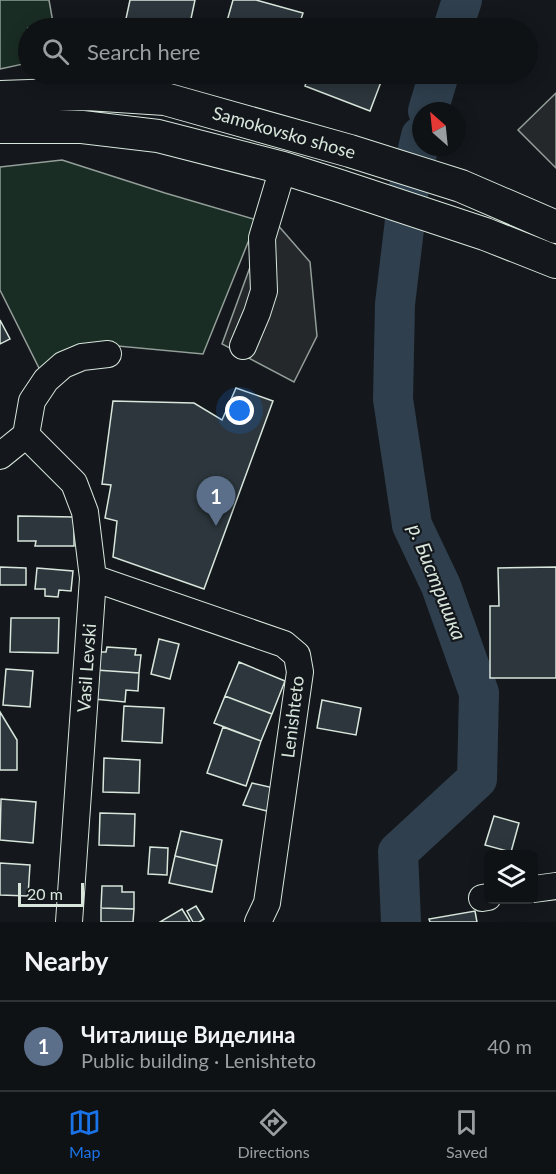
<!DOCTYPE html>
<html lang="en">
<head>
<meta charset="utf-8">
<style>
  body { margin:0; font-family:Lato,sans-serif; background:#181b1e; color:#f1f3f6 }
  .controls { position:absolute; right:18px; bottom:18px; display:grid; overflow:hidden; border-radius:9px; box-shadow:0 3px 15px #0003 }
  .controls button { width:54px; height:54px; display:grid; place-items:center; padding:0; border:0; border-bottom:2px solid #2f3234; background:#0f1215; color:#f1f3f6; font:30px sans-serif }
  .compass { position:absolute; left:412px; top:102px; width:54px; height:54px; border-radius:50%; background:#0f1215; box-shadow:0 3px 15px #0003; rotate:333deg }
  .scale { position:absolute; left:18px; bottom:15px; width:66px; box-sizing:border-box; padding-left:6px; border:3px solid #d8e6dc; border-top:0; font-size:16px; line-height:21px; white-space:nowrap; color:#d8e6dc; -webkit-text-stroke:4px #14181c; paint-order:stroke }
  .you { position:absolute; left:240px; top:411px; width:21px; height:21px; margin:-15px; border:4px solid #fff; border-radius:50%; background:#1a73e8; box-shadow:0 0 0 9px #1a73e833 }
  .badge { display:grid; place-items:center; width:39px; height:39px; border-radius:50%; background:#1a73e8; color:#fff; font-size:20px; font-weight:700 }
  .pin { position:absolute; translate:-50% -50px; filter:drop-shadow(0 2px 3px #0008) }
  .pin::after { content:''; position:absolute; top:32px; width:21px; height:18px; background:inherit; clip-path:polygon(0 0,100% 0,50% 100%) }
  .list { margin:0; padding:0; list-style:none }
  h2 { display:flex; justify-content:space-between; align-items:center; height:78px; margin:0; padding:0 24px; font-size:26px }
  h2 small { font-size:20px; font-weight:400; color:#9b9ea0 }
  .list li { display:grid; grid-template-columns:39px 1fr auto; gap:18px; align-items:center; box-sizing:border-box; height:90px; padding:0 24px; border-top:2px solid #2f3234 }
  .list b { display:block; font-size:22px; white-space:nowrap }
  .list p { margin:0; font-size:20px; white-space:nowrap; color:#9b9ea0 }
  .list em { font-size:20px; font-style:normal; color:#9b9ea0 }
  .icon { flex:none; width:33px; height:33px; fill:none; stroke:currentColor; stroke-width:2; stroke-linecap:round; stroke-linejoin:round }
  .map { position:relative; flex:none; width:556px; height:922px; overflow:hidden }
  .search { position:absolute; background:#0f1215; box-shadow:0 3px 15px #0003; left:18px; right:18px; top:18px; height:66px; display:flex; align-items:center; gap:15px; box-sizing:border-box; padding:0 21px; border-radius:33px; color:#9b9ea0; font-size:22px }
  .sheet { height:168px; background:#0f1215 }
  nav { display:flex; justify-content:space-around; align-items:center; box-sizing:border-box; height:84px; border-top:2px solid #2f3234; background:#0f1215; font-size:16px; color:#9b9ea0 }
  nav a { display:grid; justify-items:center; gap:3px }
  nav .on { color:#1a73e8 }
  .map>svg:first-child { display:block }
  .green { fill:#1a2d24; stroke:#939e99; stroke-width:1.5 }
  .parking { fill:#24282b; stroke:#939e99; stroke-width:1.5 }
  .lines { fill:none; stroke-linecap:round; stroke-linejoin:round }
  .river { stroke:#2f3f4d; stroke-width:40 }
  .building { fill:#2c363c; stroke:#d8e6dc; stroke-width:1.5 }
  .minor-casing { stroke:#d8e6dc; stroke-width:28 }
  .major-casing { stroke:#d8e6dc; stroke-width:34 }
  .minor { stroke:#14181c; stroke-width:26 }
  .major { stroke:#14181c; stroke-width:32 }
  .labels { text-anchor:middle; stroke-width:4.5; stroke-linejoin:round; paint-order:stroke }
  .street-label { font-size:18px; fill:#d8e6dc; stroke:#14181c }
  .water-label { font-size:20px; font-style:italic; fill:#d8e6dc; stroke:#14181c }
</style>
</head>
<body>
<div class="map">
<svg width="556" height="922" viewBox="0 0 556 922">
  <rect width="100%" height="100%" fill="#14181c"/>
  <path class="green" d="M 0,0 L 49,0 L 54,28 L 28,28 L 28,63 L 0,69 Z
    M 62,160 L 165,193 L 257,220 L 203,354 L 107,345 L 42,374 L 0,290 L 0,167 Z"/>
  <path class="parking" d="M 556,93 L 556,168 L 518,130 Z
    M 269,215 L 310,262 L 317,336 L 294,382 L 222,344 Z"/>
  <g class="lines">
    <path class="river" d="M 453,28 L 462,0
      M 428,111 L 439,74
      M 401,922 L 398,852 L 477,779 L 479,693 L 441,586 L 412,525 L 393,399 L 395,304 L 409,187 L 421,136"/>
  </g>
  <path class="building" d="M 130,0 L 195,0 L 189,28 L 124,28 Z
    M 233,0 L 256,0 L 303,13 L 298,28 L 225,28 Z
    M 330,20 L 353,28 L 327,28 Z
    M 257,74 L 286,74 L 284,81 Z
    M 309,74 L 384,74 L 370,111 L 305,86 Z
    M 0,320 L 10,339 L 0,344 Z
    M 236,388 L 273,401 L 204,589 L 113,557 L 117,521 L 105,518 L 111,485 L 102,484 L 113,401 L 194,403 L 222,420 Z
    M 18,516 L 74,517 L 74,546 L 35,546 L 36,541 L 18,541 Z
    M 0,567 L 26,568 L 26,585 L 0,585 Z
    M 556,567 L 556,678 L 490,678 L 490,606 L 499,606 L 498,568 Z
    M 37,568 L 73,571 L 71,591 L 59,590 L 58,597 L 45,596 L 45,589 L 35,589 Z
    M 11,618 L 59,618 L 58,653 L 10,652 Z
    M 159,639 L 179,644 L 170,679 L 151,674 Z
    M 107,647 L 136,649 L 135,655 L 141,655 L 139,673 L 96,670 L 98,652 L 106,652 Z
    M 239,662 L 285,681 L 272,714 L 225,696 Z
    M 6,669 L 33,671 L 30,707 L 3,705 Z
    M 96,670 L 139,673 L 138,691 L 126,690 L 125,702 L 94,699 Z
    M 225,696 L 272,714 L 261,741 L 214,723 Z
    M 322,700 L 361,708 L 356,735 L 317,728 Z
    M 124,706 L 164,708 L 162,743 L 122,741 Z
    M 0,712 L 17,740 L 17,770 L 0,770 Z
    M 223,727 L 261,741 L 246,786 L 207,773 Z
    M 104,758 L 140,760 L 139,793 L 103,792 Z
    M 252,783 L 274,788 L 271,812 L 243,805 Z
    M 1,799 L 36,802 L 33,843 L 0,840 Z
    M 100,813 L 135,814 L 134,846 L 99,845 Z
    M 494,816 L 519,823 L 511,852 L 485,845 Z
    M 181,831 L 222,840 L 217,866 L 175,856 Z
    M 150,847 L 168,848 L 167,875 L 148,874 Z
    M 175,856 L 217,866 L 212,892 L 169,883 Z
    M 0,863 L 30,865 L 28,896 L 0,895 Z
    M 102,886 L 122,886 L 122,892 L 134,892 L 134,909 L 101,908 Z
    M 196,906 L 204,919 L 199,922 L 193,922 L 187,911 Z
    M 101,908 L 134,909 L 133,922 L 101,922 Z
    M 182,909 L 190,922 L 160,922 Z
    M 475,911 L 477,922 L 430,922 L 429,919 Z"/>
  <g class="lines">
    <defs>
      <path id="minor" d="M 243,346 L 257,313 L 264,291 L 262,238 L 283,168
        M 26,435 L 74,483 L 85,512 L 93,578 L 69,922
        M 0,456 L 26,435 L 32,401 L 46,380 L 63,365 L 82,357 L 108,354
        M 93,578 L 284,644 L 297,655 L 300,672 L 267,903 L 258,922
        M 534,889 L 556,886
        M 482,898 L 488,897"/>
      <path id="major" d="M 0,97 L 87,94 L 165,99 L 350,151 L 461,186 L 556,227
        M 0,127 L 82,127 L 158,136 L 283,168 L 340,186 L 485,234 L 556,262"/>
    </defs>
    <use href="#minor" class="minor-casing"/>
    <use href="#major" class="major-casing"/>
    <use href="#minor" class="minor"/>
    <use href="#major" class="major"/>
  </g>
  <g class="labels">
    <g class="street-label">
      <text transform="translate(284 133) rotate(16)" y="6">Samokovsko shose</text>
      <text transform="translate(87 668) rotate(-86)" y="6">Vasil Levski</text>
      <text transform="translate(293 717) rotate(-83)" y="6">Lenishteto</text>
    </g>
    <g class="water-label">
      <text transform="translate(437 582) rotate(68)" y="7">р. Бистришка</text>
    </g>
  </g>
</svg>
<div class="controls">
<button><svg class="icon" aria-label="layers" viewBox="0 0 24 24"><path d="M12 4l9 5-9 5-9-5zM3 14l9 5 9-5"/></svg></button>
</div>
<svg class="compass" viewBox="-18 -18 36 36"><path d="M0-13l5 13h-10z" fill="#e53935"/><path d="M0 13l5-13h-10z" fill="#9b9ea0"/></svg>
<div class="scale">20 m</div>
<div class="you"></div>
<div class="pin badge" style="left:216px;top:526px;background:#5c6f8a">1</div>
<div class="search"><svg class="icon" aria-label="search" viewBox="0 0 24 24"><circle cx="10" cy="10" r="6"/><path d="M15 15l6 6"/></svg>Search here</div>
</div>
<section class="sheet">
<h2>Nearby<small></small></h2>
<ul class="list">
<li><span class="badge" style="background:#5c6f8a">1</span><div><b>Читалище Виделина</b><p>Public building · Lenishteto</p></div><em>40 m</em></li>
</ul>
</section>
<nav>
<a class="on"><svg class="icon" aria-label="map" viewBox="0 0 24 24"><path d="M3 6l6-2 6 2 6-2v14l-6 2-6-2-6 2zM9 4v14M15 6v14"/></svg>Map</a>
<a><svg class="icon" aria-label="directions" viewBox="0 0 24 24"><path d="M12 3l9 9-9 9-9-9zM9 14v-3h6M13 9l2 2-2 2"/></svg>Directions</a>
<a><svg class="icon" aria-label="saved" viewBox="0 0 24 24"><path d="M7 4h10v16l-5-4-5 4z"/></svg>Saved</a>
</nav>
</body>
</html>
